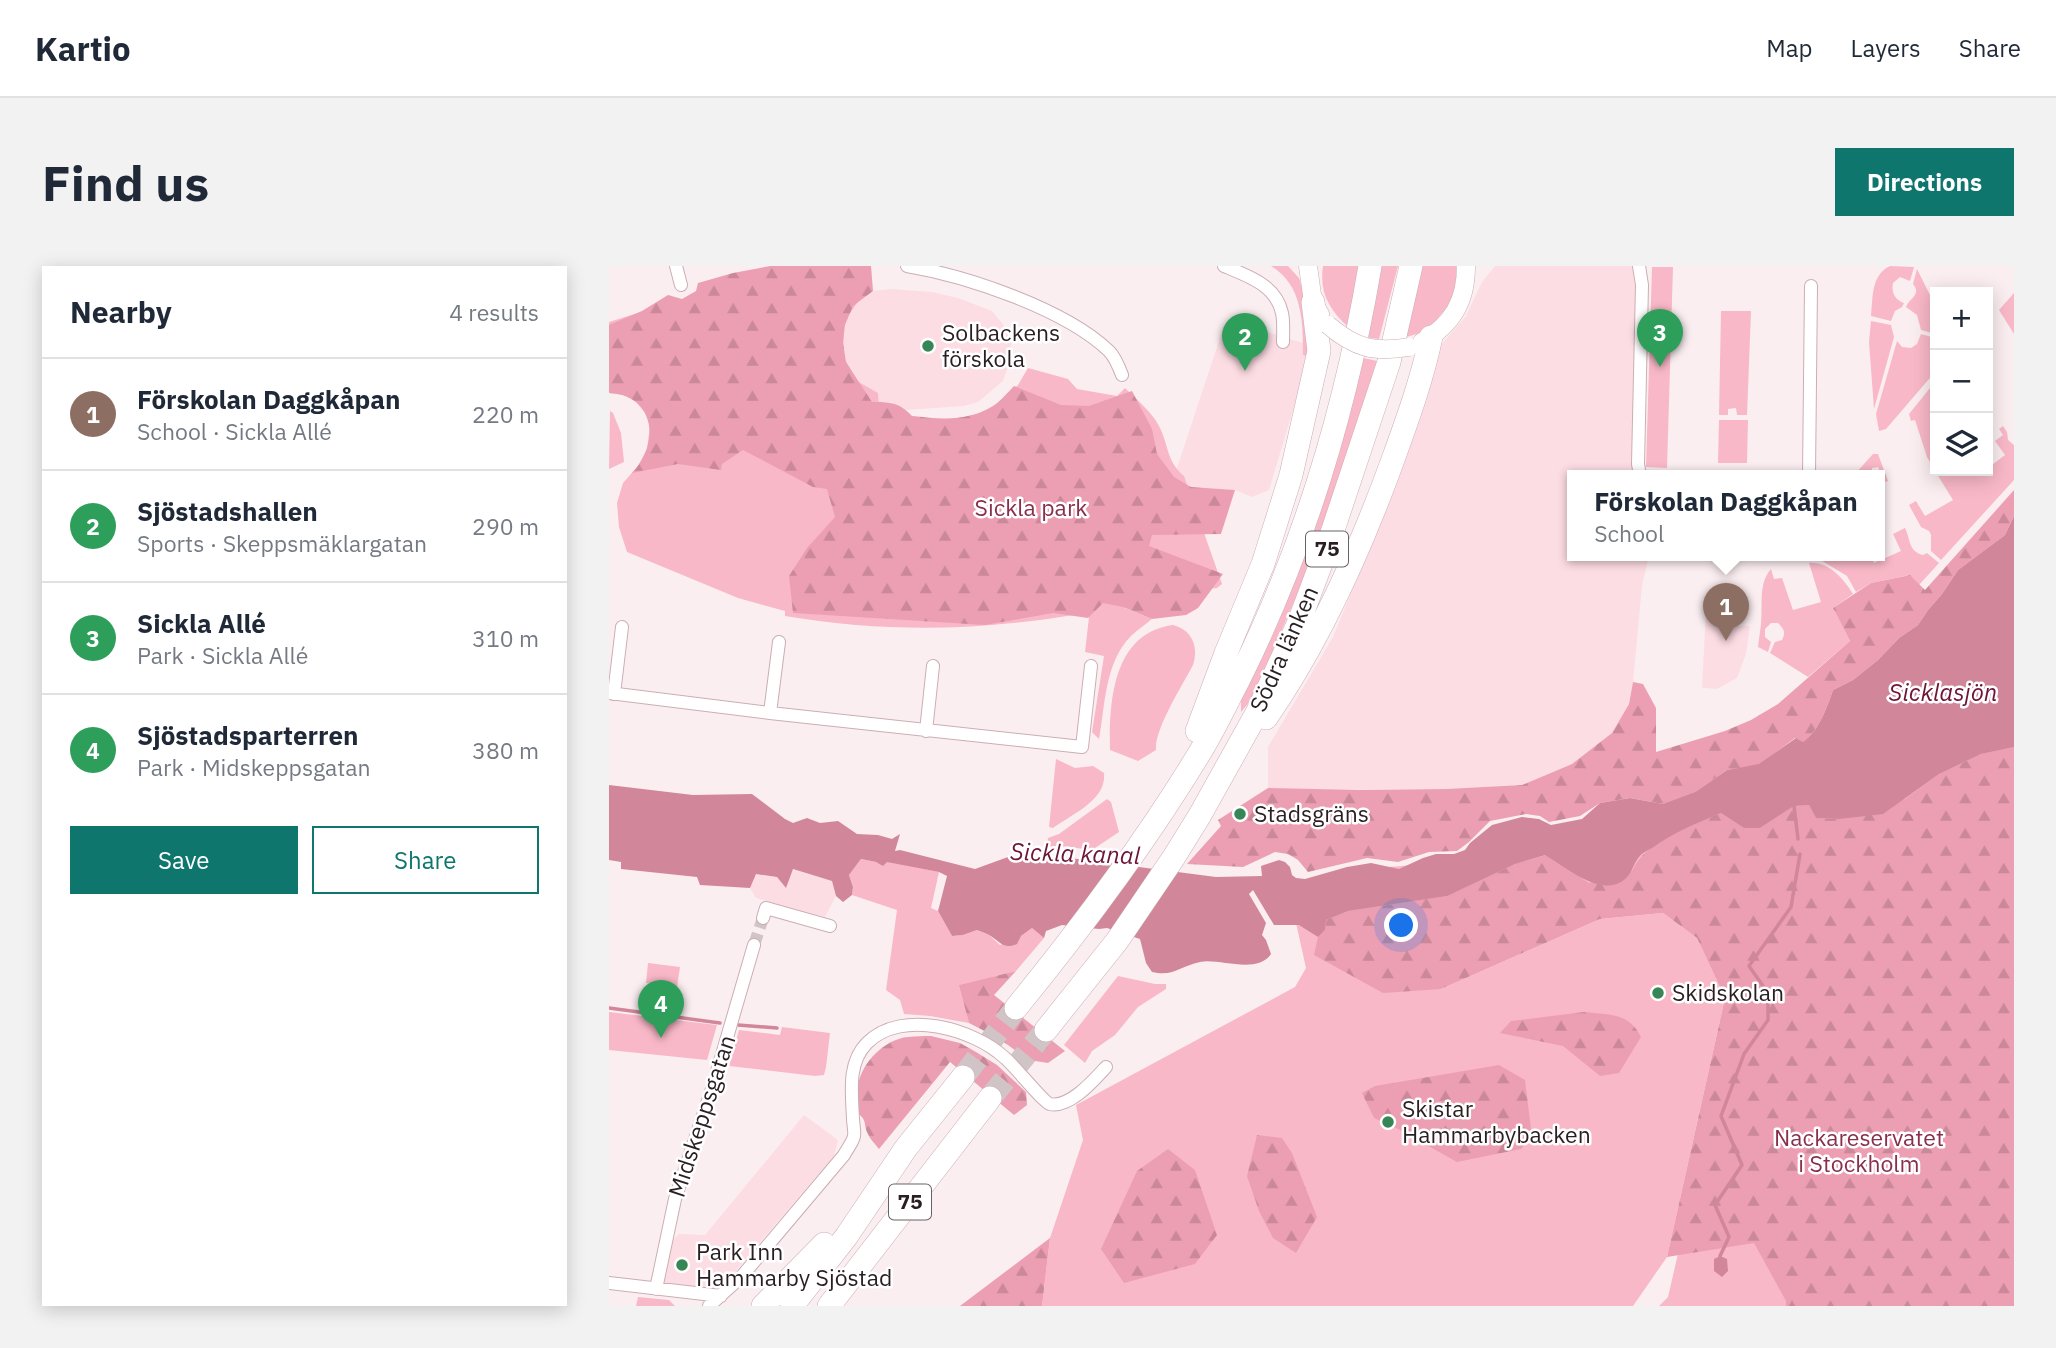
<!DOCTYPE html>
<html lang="en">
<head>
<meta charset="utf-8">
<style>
  body { margin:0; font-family:"IBM Plex Sans",sans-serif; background:#f2f2f3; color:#1f2937 }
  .controls { position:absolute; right:21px; top:21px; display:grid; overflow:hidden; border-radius:0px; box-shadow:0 4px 18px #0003 }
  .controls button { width:63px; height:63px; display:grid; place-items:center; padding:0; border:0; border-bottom:2px solid #e0e1e3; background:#fff; color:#1f2937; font:35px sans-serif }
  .you { position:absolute; left:793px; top:660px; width:24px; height:24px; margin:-18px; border:5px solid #fff; border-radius:50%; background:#1a73e8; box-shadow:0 0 0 10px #1a73e833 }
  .badge { display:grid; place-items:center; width:46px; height:46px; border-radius:50%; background:#0f766e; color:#fff; font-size:23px; font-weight:700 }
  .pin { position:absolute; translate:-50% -58px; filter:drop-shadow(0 2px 4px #0008) }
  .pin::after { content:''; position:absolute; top:37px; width:24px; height:21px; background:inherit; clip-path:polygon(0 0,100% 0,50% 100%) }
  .popup { position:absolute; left:958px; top:204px; width:318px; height:91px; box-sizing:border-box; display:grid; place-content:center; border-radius:0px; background:#fff; filter:drop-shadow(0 2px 5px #0005); font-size:23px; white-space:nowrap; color:#747a83 }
  .popup b { font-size:26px; color:#1f2937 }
  .popup::after { content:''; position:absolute; left:50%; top:100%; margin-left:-14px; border:14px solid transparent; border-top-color:#fff }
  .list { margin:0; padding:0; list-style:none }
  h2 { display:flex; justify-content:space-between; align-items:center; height:91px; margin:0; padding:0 28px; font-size:30px }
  h2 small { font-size:23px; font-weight:400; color:#747a83 }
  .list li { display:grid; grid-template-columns:46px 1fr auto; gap:21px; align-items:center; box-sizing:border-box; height:112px; padding:0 28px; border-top:2px solid #e0e1e3 }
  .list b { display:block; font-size:26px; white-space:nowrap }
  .list p { margin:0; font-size:23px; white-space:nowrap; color:#747a83 }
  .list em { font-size:23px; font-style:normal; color:#747a83 }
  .actions { display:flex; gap:14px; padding:21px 28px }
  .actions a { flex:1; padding:16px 0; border:2px solid #0f766e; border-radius:0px; text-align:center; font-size:24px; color:#0f766e }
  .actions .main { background:#0f766e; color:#fff }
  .icon { flex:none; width:38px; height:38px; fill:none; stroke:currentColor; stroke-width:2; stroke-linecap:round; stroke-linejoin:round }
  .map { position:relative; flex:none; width:1405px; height:1040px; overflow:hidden; border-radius:0px }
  header { display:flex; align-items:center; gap:42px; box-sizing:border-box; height:98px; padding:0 35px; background:#fff; border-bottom:2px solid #e0e1e3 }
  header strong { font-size:33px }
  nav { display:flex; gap:38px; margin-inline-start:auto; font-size:24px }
  .intro { display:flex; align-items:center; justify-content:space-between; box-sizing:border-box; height:168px; padding:0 42px }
  h1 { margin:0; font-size:49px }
  .button { padding:18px 32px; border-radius:0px; background:#0f766e; color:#fff; font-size:24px; font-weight:700 }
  main { display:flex; gap:42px; padding:0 42px }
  aside { flex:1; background:#fff; border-radius:0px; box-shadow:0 4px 18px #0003 }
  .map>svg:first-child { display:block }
  .built { fill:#fddde4 }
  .green { fill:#f9b8c7 }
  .forest { fill:url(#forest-firs) }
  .water { fill:#d18799 }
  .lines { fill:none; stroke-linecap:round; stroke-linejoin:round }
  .stream { stroke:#d18799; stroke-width:3.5 }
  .minor-tunnel { stroke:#d1c4c7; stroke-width:12; stroke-dasharray:12 6; stroke-linecap:butt }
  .motorway-tunnel { stroke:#d1c4c7; stroke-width:23; stroke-dasharray:23 11; stroke-linecap:butt }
  .minor-casing { stroke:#cbaeb4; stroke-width:14 }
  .secondary-casing { stroke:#cbaeb4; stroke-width:19 }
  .motorway-casing { stroke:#cbaeb4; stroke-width:24 }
  .minor { stroke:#fff; stroke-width:12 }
  .secondary { stroke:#fff; stroke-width:18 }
  .motorway { stroke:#fff; stroke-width:23 }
  .secondary-bridge-casing { stroke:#cbaeb4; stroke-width:19; stroke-linecap:butt }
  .secondary-bridge { stroke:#fff; stroke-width:18 }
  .poi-dot { fill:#378655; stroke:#fff; stroke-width:2.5 }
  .labels { text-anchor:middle; stroke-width:5; stroke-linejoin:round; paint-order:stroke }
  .shield { fill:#fff; stroke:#696264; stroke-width:2 }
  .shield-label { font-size:21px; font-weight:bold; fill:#291e21 }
  .poi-label { font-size:23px; fill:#291e21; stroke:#fff; text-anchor:start }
  .park-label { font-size:23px; fill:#882f4c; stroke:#fff }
  .street-label { font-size:23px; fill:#291e21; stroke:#fff }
  .water-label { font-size:24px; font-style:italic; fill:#6d1536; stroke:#fff }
</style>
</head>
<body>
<header>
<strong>Kartio</strong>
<nav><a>Map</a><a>Layers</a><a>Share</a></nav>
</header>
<div class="intro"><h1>Find us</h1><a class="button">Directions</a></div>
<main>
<aside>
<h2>Nearby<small>4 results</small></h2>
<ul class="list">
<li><span class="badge" style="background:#8d6e63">1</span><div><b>Förskolan Daggkåpan</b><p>School · Sickla Allé</p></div><em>220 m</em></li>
<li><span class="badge" style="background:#2e9e5b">2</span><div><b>Sjöstadshallen</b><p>Sports · Skeppsmäklargatan</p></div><em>290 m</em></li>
<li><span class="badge" style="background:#2e9e5b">3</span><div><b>Sickla Allé</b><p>Park · Sickla Allé</p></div><em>310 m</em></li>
<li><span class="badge" style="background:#2e9e5b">4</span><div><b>Sjöstadsparterren</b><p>Park · Midskeppsgatan</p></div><em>380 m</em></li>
</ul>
<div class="actions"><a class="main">Save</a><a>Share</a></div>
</aside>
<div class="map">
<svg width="1405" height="1040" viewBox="0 0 1405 1040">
  <defs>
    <pattern id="forest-firs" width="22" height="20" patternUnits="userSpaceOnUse" patternTransform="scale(1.75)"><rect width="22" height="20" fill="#ec9fb2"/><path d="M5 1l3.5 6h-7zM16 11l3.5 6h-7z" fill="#ca8899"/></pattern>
  </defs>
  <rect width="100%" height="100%" fill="#fbeef1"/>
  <path class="built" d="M 886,0 L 1033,0 L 1029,209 L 963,209 L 963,289 L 1040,289 L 1033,320 L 1024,416 L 1020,438 L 1003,467 L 963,498 L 913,519 L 837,523 L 704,524 L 659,522 L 659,481 L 724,371 L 775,246 L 825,87 L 857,50 L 873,16 Z
    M 282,23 L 323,26 L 349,32 L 383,45 L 393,57 L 402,72 L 402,93 L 394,115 L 369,136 L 355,140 L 297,144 L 282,136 L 264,136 L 237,96 L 234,75 L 236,59 L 244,40 L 253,32 L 264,25 Z
    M 641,61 L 694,77 L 694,89 L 700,91 L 660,224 L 643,231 L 626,224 L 582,221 L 565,211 L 614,63 L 633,65 Z
    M 1097,344 L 1113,344 L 1113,360 L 1141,360 L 1137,388 L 1128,412 L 1108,423 L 1093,422 Z
    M 183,603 L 223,615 L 227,630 L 216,651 L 147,632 L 141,622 L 147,607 L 168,611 L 177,622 Z
    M 195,849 L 229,874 L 225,890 L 111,1023 L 49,1016 L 57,981 L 70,968 L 96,969 Z"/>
  <path class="green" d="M 662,0 L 679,0 L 690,12 L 702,51 L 700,91 L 694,89 C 694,57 694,19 662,0 Z
    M 714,0 L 749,0 L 739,61 C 720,43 710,26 714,0 Z
    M 770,0 L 789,0 L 770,73 L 761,72 L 758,70 Z
    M 812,0 L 847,0 L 848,15 L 844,31 L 838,41 L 824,58 L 811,67 L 794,72 Z
    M 1281,0 L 1305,1 L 1301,15 L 1291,11 L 1284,17 C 1282,26 1286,34 1295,37 L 1293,41 L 1286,45 L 1282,55 L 1262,50 C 1264,31 1262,9 1281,0 Z
    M 1043,1 L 1064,1 L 1058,202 L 1037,201 Z
    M 1308,3 L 1326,39 L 1326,68 L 1312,64 L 1308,49 L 1297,41 C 1300,32 1313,29 1304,18 Z
    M 207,26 L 248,37 L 235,56 L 234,90 L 248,115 L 269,127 L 271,155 L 342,154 L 380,145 L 409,119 L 419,102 L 459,113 L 468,123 L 508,130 L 516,122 C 527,133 543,146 550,160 C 560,179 557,195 575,210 L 613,318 L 608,322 L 532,331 L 516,342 L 543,353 C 536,359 528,364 522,370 C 496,396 496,439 490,473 L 483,466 L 495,390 L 476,386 L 480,351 L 471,348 C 368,365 279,367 176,350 L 176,345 L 129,332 L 18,286 L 10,261 L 8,237 L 14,217 L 29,200 L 38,183 L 41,160 L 36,147 L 27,136 L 15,129 L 0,127 L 0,56 L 73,33 L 97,29 Z
    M 1405,27 L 1405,68 L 1390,44 Z
    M 1112,45 L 1142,45 L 1138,149 L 1128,149 L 1127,142 L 1119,143 L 1119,149 L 1110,149 Z
    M 1262,55 L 1282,59 L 1285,71 L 1265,143 L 1260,76 Z
    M 1312,68 L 1326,72 L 1326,106 L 1277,163 L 1270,165 L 1267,148 L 1288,75 L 1293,81 L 1302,82 L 1308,78 Z
    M 750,91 L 768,95 L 723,234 L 690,324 L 643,433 L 632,446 L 632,429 Z
    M 1321,122 L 1326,133 L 1326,205 L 1318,191 L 1306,154 L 1302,155 L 1300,148 Z
    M 1,145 L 4,147 L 12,167 L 15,196 L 0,203 Z
    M 1110,154 L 1139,154 L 1138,197 L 1109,197 Z
    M 1394,160 L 1398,166 L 1399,174 L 1405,179 L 1405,214 L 1332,294 L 1322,285 L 1322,269 L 1320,265 L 1312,261 L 1300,239 L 1307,235 L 1316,250 L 1344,234 L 1326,205 L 1366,205 L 1368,208 L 1379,205 L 1379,202 L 1396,189 L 1386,175 L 1394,169 L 1390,163 Z
    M 1264,188 L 1269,188 L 1279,215 L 1276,216 L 1269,201 L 1263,202 L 1263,206 L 1245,209 Z
    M 1296,262 C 1302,274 1299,285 1314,289 L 1318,287 L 1330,297 L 1310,319 L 1300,309 L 1262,317 L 1247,326 L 1238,310 L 1210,293 L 1210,290 L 1261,289 L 1265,297 L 1292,285 L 1284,268 Z
    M 1200,297 C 1219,295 1235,313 1244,328 L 1224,342 L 1241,375 L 1199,411 L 1161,387 L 1166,376 L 1173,374 C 1177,366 1175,363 1169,357 L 1162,357 L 1156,363 L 1156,371 L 1162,376 L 1159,386 L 1149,381 C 1150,373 1151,366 1152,358 C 1154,340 1149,317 1162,303 L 1165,313 L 1173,312 L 1184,344 L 1212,336 Z
    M 564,359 C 583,364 590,380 584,399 C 574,418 545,464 547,484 L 529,495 L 501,484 C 500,435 504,367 564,359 Z
    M 1405,365 L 1405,1040 L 1050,1040 L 1059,1031 L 1105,832 L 1121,735 L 1097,663 L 1057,636 L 1020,638 L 824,723 L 832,723 L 991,653 L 1054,647 L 1088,672 L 1116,732 L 1058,991 L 1024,1040 L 433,1040 L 441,972 L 474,874 L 467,839 L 686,721 L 697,702 L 685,648 L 737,604 L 806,599 L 1097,523 Z
    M 447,493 L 466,502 L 484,500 L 495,507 C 498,534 463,548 444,562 L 440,561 Z
    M 498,533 L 502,536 L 510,566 L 483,584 L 452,580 L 438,581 L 439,572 L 450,568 Z
    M 252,593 L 267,596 L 274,599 L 278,595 L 330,606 L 322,642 L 329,645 L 343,670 L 354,669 L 368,664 L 380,669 L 391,679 L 412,670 L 423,662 L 435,672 L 407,705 L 351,719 L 360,757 L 321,750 L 295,748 L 291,734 L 277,724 L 288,644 L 243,629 L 244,621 L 240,609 Z
    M 39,697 L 71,701 L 68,721 L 37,717 Z
    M 509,710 L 546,718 L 557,718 L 557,723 L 529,741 L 506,769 L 483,785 L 476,797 L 455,779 Z
    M 0,746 L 108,759 L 98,794 L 0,784 Z
    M 173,761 L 221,767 L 217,801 L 215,809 L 206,810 L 120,800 L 130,764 L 171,769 Z
    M 29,1031 L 60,1034 L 66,1040 L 27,1040 Z"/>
  <path class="forest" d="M 161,0 L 262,0 L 264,25 L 244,40 L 236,59 L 234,76 L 237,96 L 263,136 C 281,136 290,136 303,150 C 332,153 358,156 384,140 C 392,135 398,127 405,120 L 452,139 L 480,140 L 523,125 L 543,163 L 548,188 L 565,211 L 582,221 L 626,224 L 612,268 L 543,269 L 540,280 L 614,308 L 589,342 L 577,349 L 543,353 L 514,341 L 494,337 L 479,352 L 444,347 L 376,359 L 184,347 L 180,310 L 198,282 L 226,251 L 218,223 L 204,221 L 134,184 L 113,198 L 112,204 L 69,198 L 23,207 C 51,178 47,129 0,127 L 0,59 L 33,45 L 59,29 L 73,33 L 87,25 L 89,17 L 124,7 Z
    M 1405,224 L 1405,250 L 1396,269 L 1349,304 L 1333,328 L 1319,344 L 1309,359 L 1290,372 L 1269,394 L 1244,414 L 1224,424 C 1218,442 1209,466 1194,476 L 1186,472 L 1150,499 L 1118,504 L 1086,526 L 1054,538 L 1021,532 L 991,537 L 971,550 L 940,556 L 931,550 L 917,548 L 881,555 L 860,576 L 848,585 L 820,586 L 789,596 L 758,592 L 699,606 L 689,594 L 679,588 L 666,586 L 634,601 L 578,598 L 612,560 L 609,554 L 659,522 L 750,524 L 837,523 L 913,519 L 963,498 L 1003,467 L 1020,438 L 1024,416 L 1034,418 L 1047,442 L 1047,486 L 1116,465 L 1142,454 L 1169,438 L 1241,375 L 1224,342 L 1262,317 L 1301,309 L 1316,324 Z
    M 1405,481 L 1405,1040 L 1177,1040 L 1177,1035 L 1145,977 L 1058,991 L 1116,732 L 1088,672 L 1054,647 L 991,653 L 832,723 L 774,727 L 705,689 L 709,671 L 716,664 L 717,654 L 739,645 L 837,630 L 906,598 L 937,589 L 980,617 L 1023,605 C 1038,573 1081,559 1112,547 L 1135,562 L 1151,562 L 1185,540 L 1200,539 L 1207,552 L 1230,553 L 1296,533 L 1330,508 L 1372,488 Z
    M 407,705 L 385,729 L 456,785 L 439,797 L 420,794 L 389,772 L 360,757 L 350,719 Z
    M 975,746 C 1000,749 1020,746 1032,771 L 1010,807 L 991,810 L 954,780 L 891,767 L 902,755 Z
    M 322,770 L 351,777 L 367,786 L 388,799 L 417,826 L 418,839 L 405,849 L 341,796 L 270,883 C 267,879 261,873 259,868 C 254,859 259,854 248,847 C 249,838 248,828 249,819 C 253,796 276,773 299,771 C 306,770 314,770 322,770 Z
    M 890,799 L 916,814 L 923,871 L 912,883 L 848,896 L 791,864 L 765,852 L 753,827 L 766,820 Z
    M 648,869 L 673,872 L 683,887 L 708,951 L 687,987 L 664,972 L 650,945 L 638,910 Z
    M 559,883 L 586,904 L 608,969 L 586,998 L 515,1017 L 492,983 L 528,905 Z
    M 441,972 L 433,1040 L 351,1040 Z"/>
  <path class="water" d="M 1405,250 L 1405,481 L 1372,488 L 1330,508 L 1274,548 L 1230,553 L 1207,552 L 1200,539 L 1185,540 L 1151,562 L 1135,562 L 1112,547 C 1088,557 1065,566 1043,582 C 1039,584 1033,587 1030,591 C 1024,598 1023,608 1015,614 C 991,632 957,601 936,589 L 906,598 L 838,630 L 739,645 L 717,654 L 716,664 L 709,671 L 690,659 L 665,659 L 644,624 L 640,628 L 657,657 L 653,669 L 657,674 L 662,688 C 648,709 610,692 591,696 C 571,700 565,711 543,706 L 537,697 L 531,673 L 498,662 L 490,663 L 453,659 L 437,665 L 435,672 L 423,662 L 412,670 L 408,678 C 394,684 392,676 380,669 C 377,667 372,666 368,664 L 354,669 L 343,670 L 329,645 L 338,610 L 330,606 L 278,596 L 274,600 L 267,596 L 252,593 L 240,609 L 244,621 L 243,629 L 234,636 L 227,630 L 223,615 L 184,603 L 177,622 L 168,611 L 147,608 L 141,622 L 91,619 L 88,611 L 12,603 L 12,596 L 0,594 L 0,519 L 84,529 L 143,528 L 176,553 L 184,557 L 198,552 L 211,557 L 229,555 L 248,568 L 269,569 L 283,573 L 291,568 L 286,585 L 291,584 L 366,603 L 399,591 L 453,591 L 607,611 L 653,610 L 652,600 L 670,594 L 676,596 L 681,601 L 683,609 L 687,612 L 696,613 L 738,601 L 762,597 L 790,603 L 814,592 L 827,588 L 845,588 L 856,584 L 861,577 L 883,559 L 913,551 L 930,553 L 942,559 L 973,553 L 991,537 L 1021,532 L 1054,538 L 1086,526 L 1118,504 L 1150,498 L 1187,472 L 1194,476 C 1209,466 1218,442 1224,424 L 1244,414 L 1269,394 L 1290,372 L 1309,359 L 1319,344 L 1333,328 L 1349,304 L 1396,269 Z
    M 1111,990 L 1118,993 L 1119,1005 L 1113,1011 L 1105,1005 L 1105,993 Z"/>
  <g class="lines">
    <path class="stream" d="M 1185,540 L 1189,573
      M 0,742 L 111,757
      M 129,759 L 168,762
      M 1111,990 L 1120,971 L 1106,939 L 1133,899 L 1112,850 L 1135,788 L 1159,754 L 1159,727 L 1140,700 L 1182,641 L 1191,588"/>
    <path class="minor-tunnel" d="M 145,679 L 154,652"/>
    <path class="motorway-tunnel" d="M 354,811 L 407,742
      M 381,832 L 437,764"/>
    <defs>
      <path id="minor" d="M 67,0 L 72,19
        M 298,0 C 358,10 456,43 500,85 C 506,91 510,101 513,109
        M 615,0 C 639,10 667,19 673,47 C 675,56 674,67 674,76
        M 1030,0 L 1033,19 L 1029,198 L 1031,209
        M 1200,209 L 1202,20
        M 0,427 L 161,447 L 473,481 L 482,400
        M 5,428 L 13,361
        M 161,447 L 170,376
        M 317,465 L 324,400
        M 154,652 L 157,642 L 221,660
        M 0,1017 L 112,1030
        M 47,1023 L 66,933 L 103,823 L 145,679
        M 100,1040 L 133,1010 L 235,889 C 238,883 244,876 245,870 C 246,865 244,858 244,853 C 243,828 238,797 258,777 C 293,742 365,763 396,792 C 405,799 434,836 441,838 C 461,842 485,814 497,801"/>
      <path id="secondary" d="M 699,0 L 704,36 L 711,48
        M 813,76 C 844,58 857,35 857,0"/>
      <path id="motorway" d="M 657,452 C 713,371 753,280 786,188 C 800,149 813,113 822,71
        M 588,465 L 617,387 L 654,298 L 682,209 L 710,85 L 704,36
        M 407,742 C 473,661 536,577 590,488 C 605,464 617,438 630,413 C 694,284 737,142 761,0
        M 437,764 L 508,675 L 565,591 L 591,549 L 649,445 L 690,356 L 719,279 L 780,96 L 802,0
        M 154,1040 L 215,978
        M 183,1040 L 237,971 L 297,882 L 354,811
        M 220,1040 L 381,832"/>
    </defs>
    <use href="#minor" class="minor-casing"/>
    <use href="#secondary" class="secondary-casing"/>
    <use href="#motorway" class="motorway-casing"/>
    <use href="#minor" class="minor"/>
    <use href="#secondary" class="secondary"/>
    <use href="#motorway" class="motorway"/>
    <defs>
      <path id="secondary-bridge" d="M 719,59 C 746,82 765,87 800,81"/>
    </defs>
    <use href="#secondary-bridge" class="secondary-bridge-casing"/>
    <use href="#secondary-bridge" class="secondary-bridge"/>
  </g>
  <g class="poi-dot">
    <circle cx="319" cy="80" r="7"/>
    <circle cx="631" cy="548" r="7"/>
    <circle cx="1049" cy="727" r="7"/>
    <circle cx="779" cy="856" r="7"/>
    <circle cx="73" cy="999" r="7"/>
  </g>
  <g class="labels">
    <g class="shield">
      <rect x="697" y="265.5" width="42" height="35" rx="5"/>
      <rect x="280" y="918.5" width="42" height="35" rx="5"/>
    </g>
    <g class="shield-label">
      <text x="718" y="290">75</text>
      <text x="301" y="943">75</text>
    </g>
    <g class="poi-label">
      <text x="333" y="75">Solbackens<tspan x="333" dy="26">förskola</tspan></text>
      <text x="645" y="556">Stadsgräns</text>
      <text x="1063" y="735">Skidskolan</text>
      <text x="793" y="851">Skistar<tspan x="793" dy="26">Hammarbybacken</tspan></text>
      <text x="87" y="994">Park Inn<tspan x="87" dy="26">Hammarby Sjöstad</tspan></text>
    </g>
    <g class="park-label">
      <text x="422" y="250">Sickla park</text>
      <text x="1250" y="880">Nackareservatet<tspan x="1250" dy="26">i Stockholm</tspan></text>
    </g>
    <g class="street-label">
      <text transform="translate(675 383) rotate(-66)" y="8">Södra länken</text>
      <text transform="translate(93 850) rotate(-72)" y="8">Midskeppsgatan</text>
    </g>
    <g class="water-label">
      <text x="1334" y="435">Sicklasjön</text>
      <text transform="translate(466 588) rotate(2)" y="8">Sickla kanal</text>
    </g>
  </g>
</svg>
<div class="controls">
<button>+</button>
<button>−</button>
<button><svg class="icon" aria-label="layers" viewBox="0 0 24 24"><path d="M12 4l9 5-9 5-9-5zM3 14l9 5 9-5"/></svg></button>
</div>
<div class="you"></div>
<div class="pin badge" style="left:1117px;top:375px;background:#8d6e63">1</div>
<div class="popup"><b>Förskolan Daggkåpan</b>School</div>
<div class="pin badge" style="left:636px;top:105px;background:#2e9e5b">2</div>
<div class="pin badge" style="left:1051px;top:101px;background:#2e9e5b">3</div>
<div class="pin badge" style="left:52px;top:772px;background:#2e9e5b">4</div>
</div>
</main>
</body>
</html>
